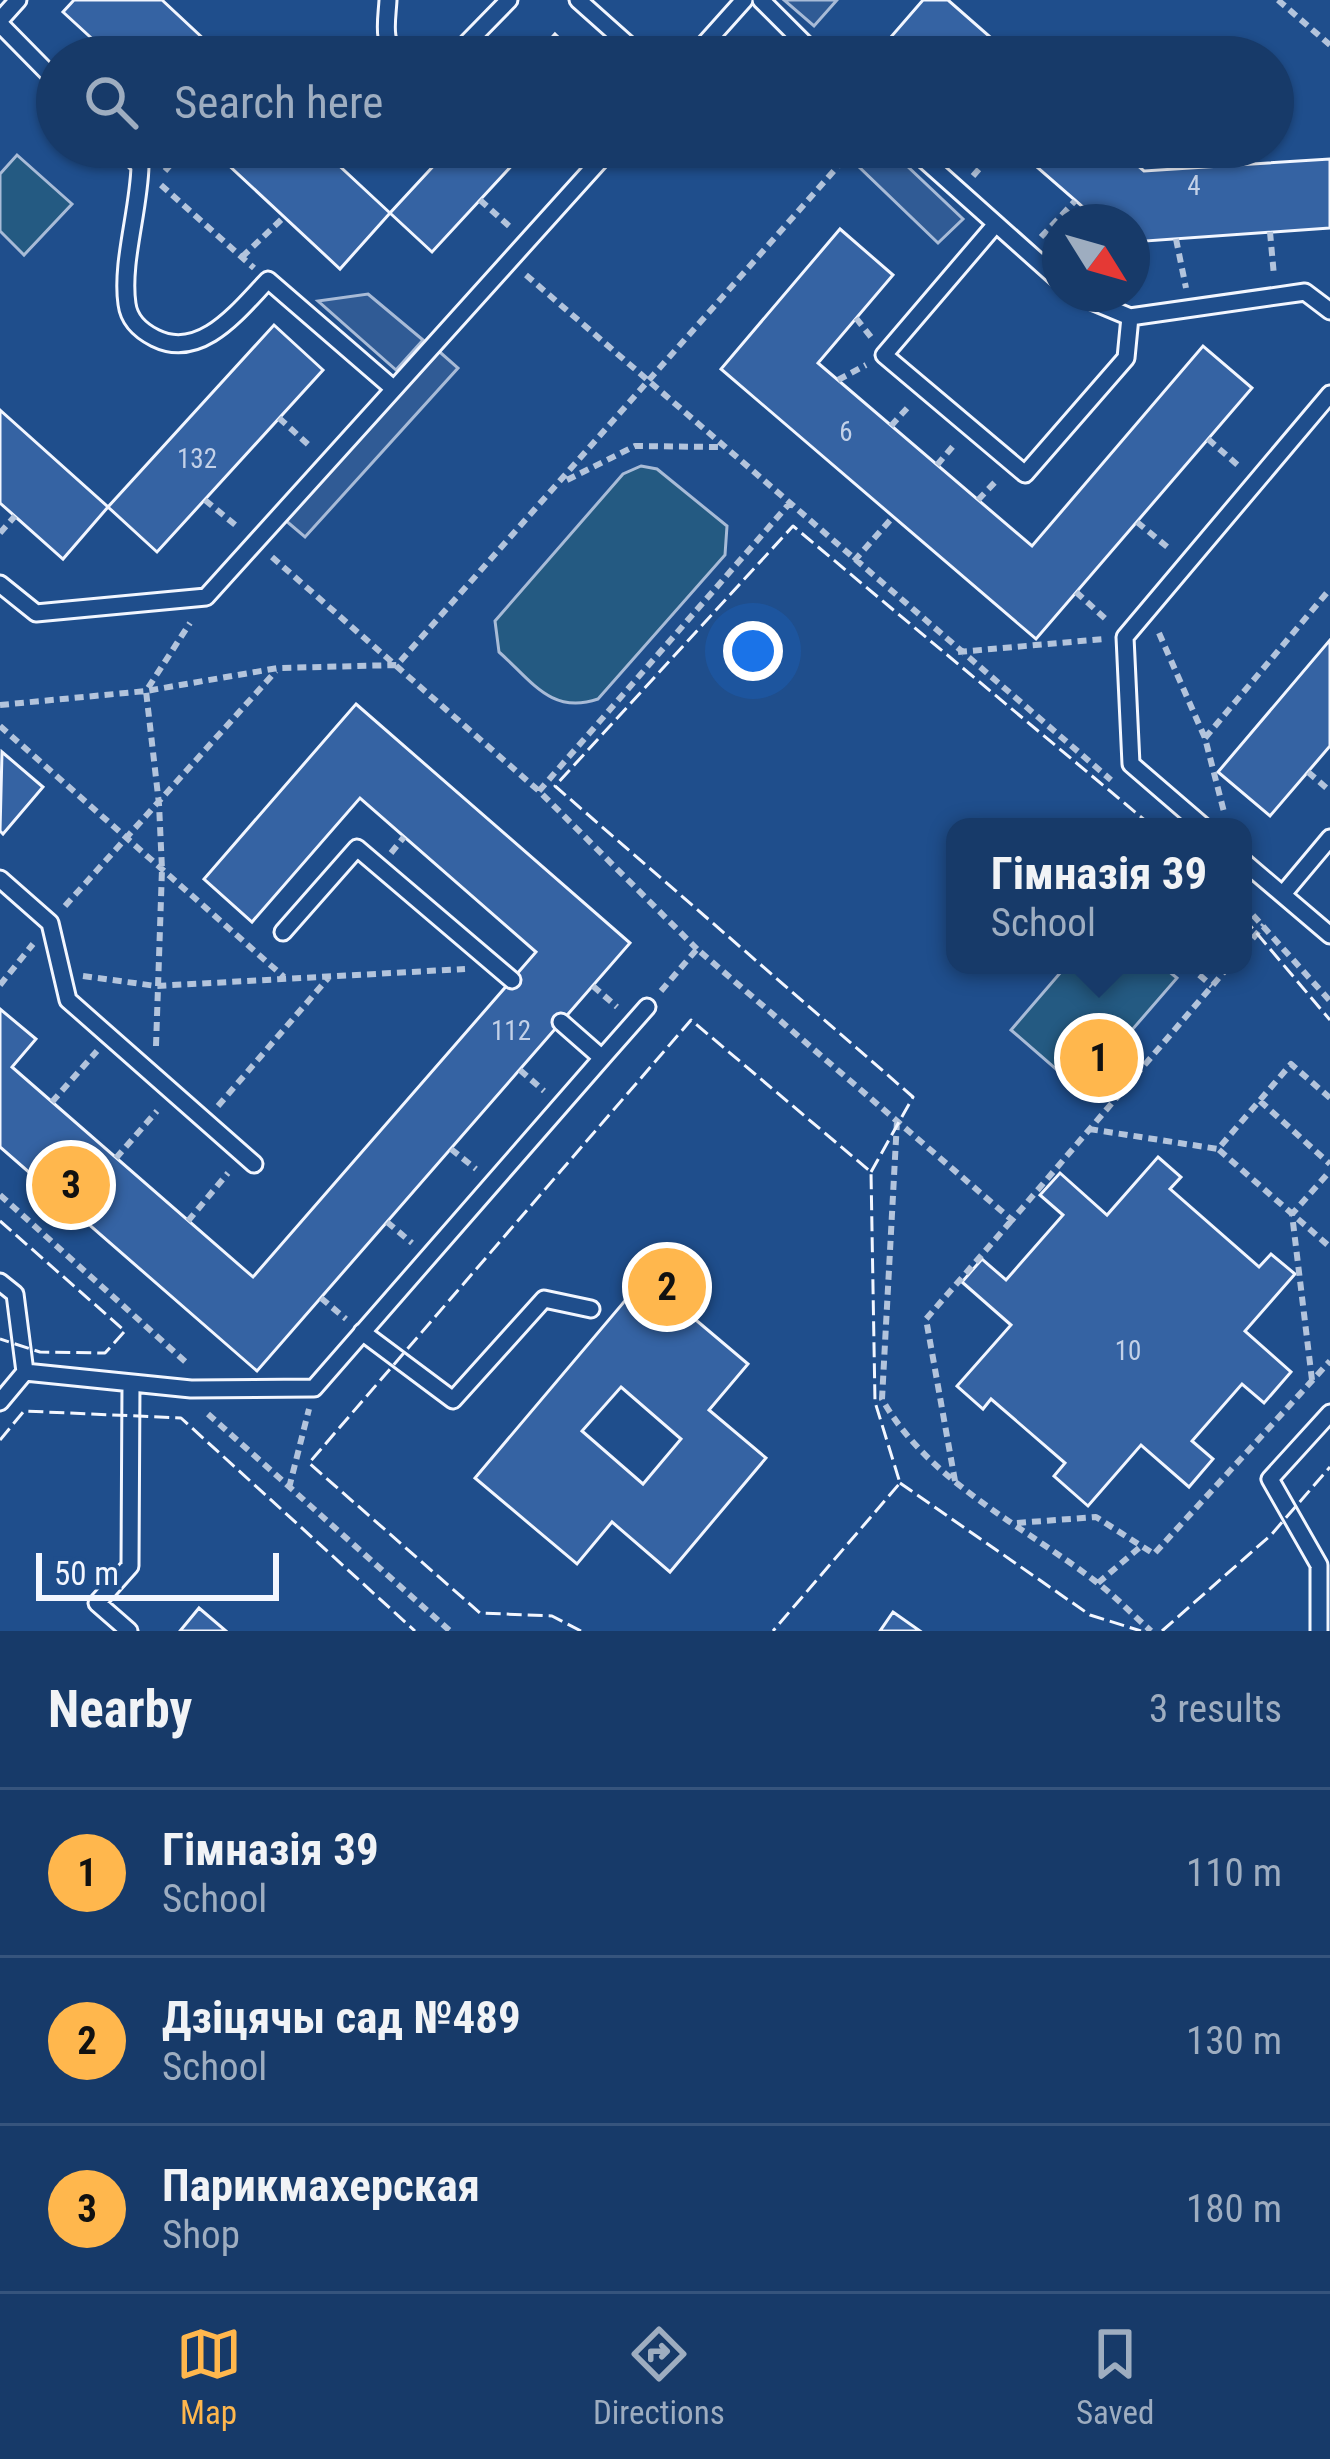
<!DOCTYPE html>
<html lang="en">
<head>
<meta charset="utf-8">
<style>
  body { margin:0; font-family:"Roboto Condensed",sans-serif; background:#20416f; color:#f1f3f6 }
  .compass { position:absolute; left:1042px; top:204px; width:108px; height:108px; border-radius:50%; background:#173a69; box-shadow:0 3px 9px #0004; rotate:127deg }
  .scale { position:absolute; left:36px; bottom:30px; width:243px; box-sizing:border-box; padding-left:12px; border:6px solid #f2f6ff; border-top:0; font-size:33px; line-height:42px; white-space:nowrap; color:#f2f6ff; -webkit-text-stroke:9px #1f4e8c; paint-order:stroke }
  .you { position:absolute; left:753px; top:651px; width:42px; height:42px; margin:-30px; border:9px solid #fff; border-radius:50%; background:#1a73e8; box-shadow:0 0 0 18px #1a73e833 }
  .badge { display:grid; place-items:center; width:78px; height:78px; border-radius:50%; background:#ffb74d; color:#111; font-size:39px; font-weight:700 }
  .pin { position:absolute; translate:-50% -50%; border:6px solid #fff; box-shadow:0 3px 12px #0006 }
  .popup { position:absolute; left:946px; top:818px; width:306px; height:156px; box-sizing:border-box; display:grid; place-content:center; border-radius:24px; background:#173a69; filter:drop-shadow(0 3px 9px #0005); font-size:39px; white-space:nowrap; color:#9eadc0 }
  .popup b { font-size:45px; color:#f1f3f6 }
  .popup::after { content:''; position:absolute; left:50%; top:100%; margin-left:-24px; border:24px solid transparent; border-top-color:#173a69 }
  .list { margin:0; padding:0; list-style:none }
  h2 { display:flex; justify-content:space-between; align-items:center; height:156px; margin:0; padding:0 48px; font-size:51px }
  h2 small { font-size:39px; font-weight:400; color:#9eadc0 }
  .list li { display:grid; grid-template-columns:78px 1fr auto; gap:36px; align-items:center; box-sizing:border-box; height:168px; padding:0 48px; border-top:3px solid #36547d }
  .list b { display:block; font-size:45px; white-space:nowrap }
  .list p { margin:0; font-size:39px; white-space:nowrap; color:#9eadc0 }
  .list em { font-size:39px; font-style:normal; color:#9eadc0 }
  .icon { flex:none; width:66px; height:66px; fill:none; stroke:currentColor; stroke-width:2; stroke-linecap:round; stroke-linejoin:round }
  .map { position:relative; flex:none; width:1330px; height:1631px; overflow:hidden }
  .search { position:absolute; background:#173a69; box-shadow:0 3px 9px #0004; left:36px; right:36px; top:36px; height:132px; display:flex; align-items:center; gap:30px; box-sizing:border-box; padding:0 42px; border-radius:66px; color:#9eadc0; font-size:45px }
  .sheet { height:660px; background:#173a69 }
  nav { display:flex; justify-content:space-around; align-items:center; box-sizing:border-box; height:168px; border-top:3px solid #36547d; background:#173a69; font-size:33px; color:#9eadc0 }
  nav a { display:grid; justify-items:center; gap:6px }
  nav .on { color:#ffb74d }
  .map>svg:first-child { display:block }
  .green { fill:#245a82; stroke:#a8bbd7; stroke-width:3 }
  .parking { fill:#305b95; stroke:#a8bbd7; stroke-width:3 }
  .building { fill:#3563a3; stroke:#f2f6ff; stroke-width:3; fill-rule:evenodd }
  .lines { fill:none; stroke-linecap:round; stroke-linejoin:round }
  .service-casing { stroke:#f2f6ff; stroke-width:21 }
  .path { stroke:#b3c4dc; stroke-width:6; stroke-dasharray:9 6; stroke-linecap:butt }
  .service { stroke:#1f4e8c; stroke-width:15 }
  .fence { stroke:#f2f6ff; stroke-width:3; stroke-dasharray:15 6; stroke-linecap:butt }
  .labels { text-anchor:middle; stroke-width:9; stroke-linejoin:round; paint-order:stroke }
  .number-label { font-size:27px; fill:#c3d1e8 }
</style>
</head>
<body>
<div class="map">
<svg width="1330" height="1631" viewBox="0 0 1330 1631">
  <rect width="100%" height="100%" fill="#1f4e8c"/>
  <path class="green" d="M 17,155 L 72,204 L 24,255 L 0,231 L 0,174 Z
    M 641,466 L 657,469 L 727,526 L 725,555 L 598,699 C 551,715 532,681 499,652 L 495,621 L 623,474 Z
    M 1067,965 L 1161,965 L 1177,978 L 1080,1090 L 1011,1030 Z"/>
  <path class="parking" d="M 784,0 L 837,0 L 814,26 Z
    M 875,147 L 887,147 L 963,219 L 938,243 L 856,164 Z
    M 368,294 L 423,340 L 396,370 L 318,301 Z
    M 433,346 L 458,368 L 305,537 L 278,514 Z"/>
  <path class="building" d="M 74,0 L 162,0 L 223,57 L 112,57 L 63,12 Z
    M 923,0 L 948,0 L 1013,57 L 912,57 L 890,38 Z
    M 555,34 L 579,57 L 534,57 Z
    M 209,147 L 319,147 L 390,213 L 340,269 Z
    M 451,147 L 529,147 L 432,252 L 390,213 Z
    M 1014,147 L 1116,147 L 1144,171 L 1330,159 L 1330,228 L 1132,242 L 1132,222 L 1100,222 Z
    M 840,229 L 893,275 L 818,363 L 1032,546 L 1203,346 L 1252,388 L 1036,639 L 721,369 Z
    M 274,325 L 323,370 L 157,552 L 108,507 Z
    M 0,410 L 108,507 L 63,559 L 0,503 Z
    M 1330,640 L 1330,746 L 1270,816 L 1218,772 Z
    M 356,704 L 630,943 L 257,1371 L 0,1147 L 0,1009 L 36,1039 L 12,1067 L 253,1277 L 536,952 L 360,798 L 252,922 L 204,879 Z
    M 2,752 L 43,787 L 3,834 L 0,831 Z
    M 1158,1157 L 1181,1177 L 1170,1189 L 1259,1267 L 1271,1254 L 1295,1274 L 1245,1331 L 1291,1372 L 1264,1403 L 1242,1384 L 1192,1441 L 1213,1459 L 1189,1487 L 1141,1445 L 1088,1506 L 1054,1476 L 1065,1463 L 991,1399 L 983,1409 L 957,1386 L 1011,1325 L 962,1282 L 982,1259 L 1006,1280 L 1063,1215 L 1040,1195 L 1060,1173 L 1107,1215 Z
    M 645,1277 L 748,1364 L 709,1410 L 766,1458 L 670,1572 L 612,1522 L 577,1564 L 475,1478 ZM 621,1387 L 681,1439 L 643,1484 L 582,1431 Z
    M 199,1608 L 226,1631 L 180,1631 Z
    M 893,1612 L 920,1631 L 880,1631 Z"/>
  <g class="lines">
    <defs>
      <path id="service" d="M 388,0 C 387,21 381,43 399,57
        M 578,0 L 642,57
        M 761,0 L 818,57
        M 0,20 L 18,0
        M 0,24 L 57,82
        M 444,57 L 464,46 L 509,0
        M 693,57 L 744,0
        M 910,147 L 1060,281
        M 995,225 L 884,355 L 1025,474 L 1126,358 L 1130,317
        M 1075,294 L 1130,317 L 1305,292 L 1330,311
        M 394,389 L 612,147
        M 0,584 L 36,613 L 206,597 L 394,389 L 268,280 C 239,310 201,361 155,338 C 141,331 129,320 127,304 C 121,263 139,210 140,166 L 121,147
        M 1204,827 L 1131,764 L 1125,637 L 1330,394
        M 1243,861 L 1330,935
        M 0,879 L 50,923 L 68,1000 L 254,1164
        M 1283,894 L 1330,838
        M 283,932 L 357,848 L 512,980
        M 602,1058 L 647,1007
        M 0,1282 L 15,1294 L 25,1372
        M 362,1332 L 453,1400 L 544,1299 L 591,1309
        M 0,1402 L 25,1372 L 191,1389 L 314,1388 L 602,1058 L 561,1022
        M 129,1631 L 97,1603 L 130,1566 L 131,1383
        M 1319,1631 L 1319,1565 L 1270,1479 L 1330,1413"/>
    </defs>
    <use href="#service" class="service-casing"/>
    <path class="path" d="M 1278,0 L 1330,45
      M 828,147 L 843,161
      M 165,171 L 186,147
      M 973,176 L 998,147
      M 161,185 L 254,268
      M 480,200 L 509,226
      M 1270,232 L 1274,276
      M 1041,237 L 1075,201
      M 1176,239 L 1186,288
      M 242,257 L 284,217
      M 526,275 L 1111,780
      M 856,318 L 871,337
      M 838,380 L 866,365
      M 279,418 L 312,448
      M 891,426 L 909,406
      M 1208,439 L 1241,468
      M 937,465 L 954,445
      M 567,480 L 635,446 L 719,447
      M 205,500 L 239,528
      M 978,500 L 996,481
      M 1137,522 L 1171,550
      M 0,533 L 15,516
      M 272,557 L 539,791 L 697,949
      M 854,561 L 893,517
      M 1076,592 L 1109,622
      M 1159,633 L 1205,738 L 1224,812
      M 958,652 L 1104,639
      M 0,705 L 146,691 L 278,668 L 397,665 L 855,147
      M 0,726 L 284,977
      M 1205,738 L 1330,589
      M 1308,772 L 1330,791
      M 539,791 L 789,504
      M 391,853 L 404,837
      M 1243,904 L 1330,1001
      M 65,906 L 276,671
      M 1243,950 L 1264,925
      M 1188,965 L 1212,986
      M 83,976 L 156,986 L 465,969
      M 0,985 L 33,944
      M 593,986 L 617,1007
      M 661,991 L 697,949 L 1012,1220 L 1230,965
      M 156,1046 L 162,869 L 159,804 L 146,691 L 190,623
      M 520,1070 L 544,1091
      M 1330,1098 L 1291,1064 L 1218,1149 L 1330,1247
      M 1260,1101 L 1330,1164
      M 52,1102 L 97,1051
      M 218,1106 L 329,977
      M 897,1121 L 882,1399 C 928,1481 1022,1525 1095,1581 C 1115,1596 1132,1614 1151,1631
      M 1089,1129 L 1218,1149
      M 451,1149 L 476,1169
      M 116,1158 L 157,1111
      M 0,1195 L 189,1365
      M 188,1221 L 228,1173
      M 387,1222 L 412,1243
      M 321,1298 L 346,1319
      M 1312,1380 L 1292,1214 L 1330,1171
      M 208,1414 L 450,1631
      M 955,1481 L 926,1319 L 1012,1220
      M 289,1488 L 309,1409
      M 1017,1523 L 1096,1517 L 1154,1554 L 1330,1361
      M 1098,1583 L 1139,1548"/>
    <use href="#service" class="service"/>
    <path class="fence" d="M 1243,917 L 1330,1020
      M 871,1172 L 913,1097 L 555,786 L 793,526 L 1153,827
      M 0,1221 L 125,1331 L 105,1353 L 40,1352 L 0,1339
      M 0,1440 L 24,1411 L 181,1418 L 415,1631
      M 900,1483 L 1090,1615 L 1141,1631
      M 581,1631 L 552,1616 L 480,1613 L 309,1463 L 691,1020 L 871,1172 L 875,1402 L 900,1483 L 773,1631
      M 1162,1631 L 1271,1535 L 1330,1467"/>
  </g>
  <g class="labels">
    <g class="number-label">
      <text x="1194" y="195">4</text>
      <text x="846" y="441">6</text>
      <text x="197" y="468">132</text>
      <text x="511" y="1040">112</text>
      <text x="1128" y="1360">10</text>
    </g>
  </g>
</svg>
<svg class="compass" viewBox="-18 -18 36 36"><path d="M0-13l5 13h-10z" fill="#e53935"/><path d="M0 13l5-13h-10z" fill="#9eadc0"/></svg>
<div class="scale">50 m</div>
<div class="you"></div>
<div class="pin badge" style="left:1099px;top:1058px">1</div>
<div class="popup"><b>Гімназія 39</b>School</div>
<div class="pin badge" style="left:667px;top:1287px">2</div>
<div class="pin badge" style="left:71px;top:1185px">3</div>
<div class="search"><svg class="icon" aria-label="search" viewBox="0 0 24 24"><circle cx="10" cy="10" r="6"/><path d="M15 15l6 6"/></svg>Search here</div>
</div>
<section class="sheet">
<h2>Nearby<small>3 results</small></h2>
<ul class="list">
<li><span class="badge">1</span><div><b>Гімназія 39</b><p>School</p></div><em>110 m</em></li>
<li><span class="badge">2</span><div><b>Дзіцячы сад №489</b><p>School</p></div><em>130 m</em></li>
<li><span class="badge">3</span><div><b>Парикмахерская</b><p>Shop</p></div><em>180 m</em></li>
</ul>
</section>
<nav>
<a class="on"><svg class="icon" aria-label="map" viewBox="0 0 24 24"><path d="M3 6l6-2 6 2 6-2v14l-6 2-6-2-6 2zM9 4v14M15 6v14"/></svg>Map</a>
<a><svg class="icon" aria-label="directions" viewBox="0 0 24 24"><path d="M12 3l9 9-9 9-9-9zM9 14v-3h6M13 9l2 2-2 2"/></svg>Directions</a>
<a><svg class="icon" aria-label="saved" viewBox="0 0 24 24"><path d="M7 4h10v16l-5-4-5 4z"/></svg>Saved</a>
</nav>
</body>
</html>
